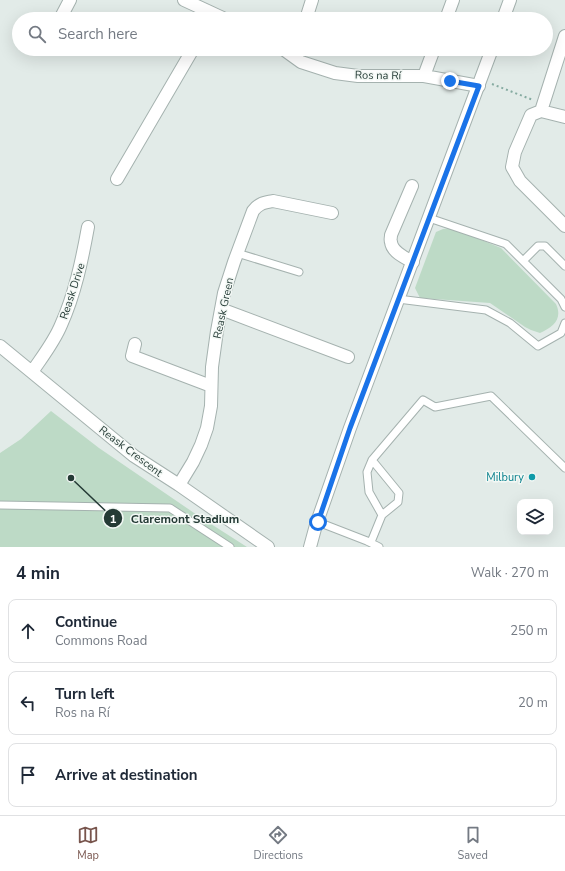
<!DOCTYPE html>
<html lang="en">
<head>
<meta charset="utf-8">
<style>
  body { margin:0; font-family:"Nunito Sans",sans-serif; background:#f2f2f3; color:#1f2937 }
  .controls { position:absolute; right:12px; bottom:12px; display:grid; overflow:hidden; border-radius:8px; box-shadow:0 4px 16px #0002 }
  .controls button { width:36px; height:36px; display:grid; place-items:center; padding:0; border:0; border-bottom:1px solid #e0e1e3; background:#fff; color:#1f2937; font:20px sans-serif }
  .stop { position:absolute; width:12px; height:12px; margin:-9px; border:3px solid #1a73e8; border-radius:50%; background:#fff }
  .stop.end { background:#1a73e8; border-color:#fff; box-shadow:0 1px 4px #0008 }
  .list { margin:0; padding:0; list-style:none }
  h2 { display:flex; justify-content:space-between; align-items:center; height:52px; margin:0; padding:0 16px; font-size:17px }
  h2 small { font-size:13px; font-weight:400; color:#747a83 }
  .list li { display:grid; grid-template-columns:26px 1fr auto; gap:12px; align-items:center; box-sizing:border-box; height:64px; margin:0 8px 8px; padding:0 8px; border:1px solid #e0e1e3; border-radius:8px }
  .list b { display:block; font-size:15px; white-space:nowrap }
  .list p { margin:0; font-size:13px; white-space:nowrap; color:#747a83 }
  .list em { font-size:13px; font-style:normal; color:#747a83 }
  .icon { flex:none; width:22px; height:22px; fill:none; stroke:currentColor; stroke-width:2; stroke-linecap:round; stroke-linejoin:round }
  .map { position:relative; flex:none; width:565px; height:547px; overflow:hidden }
  .search { position:absolute; background:#fff; box-shadow:0 4px 16px #0002; left:12px; right:12px; top:12px; height:44px; display:flex; align-items:center; gap:10px; box-sizing:border-box; padding:0 14px; border-radius:22px; color:#747a83; font-size:15px }
  .sheet { height:268px; background:#fff }
  nav { display:flex; justify-content:space-around; align-items:center; box-sizing:border-box; height:56px; border-top:1px solid #e0e1e3; background:#fff; font-size:11px; color:#747a83 }
  nav a { display:grid; justify-items:center; gap:2px }
  nav .on { color:#78554d }
  .map>svg:first-child { display:block }
  .green { fill:#bddac6 }
  .lines { fill:none; stroke-linecap:round; stroke-linejoin:round }
  .service-casing { stroke:#a5b2af; stroke-width:9 }
  .minor-casing { stroke:#a5b2af; stroke-width:14 }
  .tertiary-casing { stroke:#a5b2af; stroke-width:14 }
  .path { stroke:#86aba1; stroke-width:2; stroke-dasharray:2 3; stroke-linecap:butt }
  .service { stroke:#fff; stroke-width:7 }
  .minor { stroke:#fff; stroke-width:12 }
  .tertiary { stroke:#fff; stroke-width:12 }
  .route { stroke:#1a73e8; stroke-width:5 }
  .culture-dot { fill:#0f9aa8; stroke:#f3f8f5; stroke-width:1.5 }
  .labels { text-anchor:middle; stroke-width:3; stroke-linejoin:round; paint-order:stroke }
  .street-label { font-size:11px; fill:#243a35; stroke:#f3f8f5 }
  .culture-label { font-size:11px; fill:#0d838f; stroke:#f3f8f5; text-anchor:end }
  .leader { fill:none; stroke:#243a35; stroke-width:1.5 }
  .callout-dot { fill:#243a35; stroke:#f3f8f5; stroke-width:1.5 }
  .mark-label { font-size:12px; text-anchor:middle; font-weight:bold; fill:#fff }
  .callout-label { font-size:12px; text-anchor:middle; font-weight:bold; fill:#243a35; stroke:#f3f8f5; stroke-width:3; stroke-linejoin:round; paint-order:stroke }
</style>
</head>
<body>
<div class="map">
<svg width="565" height="547" viewBox="0 0 565 547">
  <rect width="100%" height="100%" fill="#e2ebe8"/>
  <path class="green" d="M 452,228 L 501,248 L 556,304 C 563,319 553,327 540,333 L 531,330 L 525,327 L 490,303 L 420,298 L 415,288 L 436,232 L 443,229 Z
    M 51,411 L 99,448 L 200,517 L 247,547 L 0,547 L 0,453 L 21,439 Z"/>
  <g class="lines">
    <defs>
      <path id="service" d="M 429,218 L 506,244 L 561,299 L 565,307
        M 237,253 L 299,272
        M 523,261 L 538,246 L 545,246 L 565,266
        M 398,299 L 486,310 L 510,323 L 538,346 L 561,333 L 565,323
        M 372,460 L 367,472 L 369,492 L 382,515
        M 0,505 L 170,508 L 230,547
        M 318,522 L 367,541 L 379,547
        M 371,542 L 382,515 L 398,502 L 399,493 L 372,460 L 423,400 L 435,407 L 491,396 L 565,468"/>
      <path id="minor" d="M 184,0 L 225,19
        M 60,19 L 70,0
        M 306,19 L 312,0
        M 446,19 L 453,0
        M 283,49 L 301,62 L 335,73 L 358,76 L 424,76 L 479,86
        M 424,76 L 434,49
        M 541,111 L 565,36
        M 565,117 L 541,111 L 531,115 L 515,152 L 512,167 L 520,181 L 565,226
        M 117,179 L 193,49
        M 412,186 L 391,235 C 391,238 390,240 391,242 C 392,252 405,258 413,262
        M 221,309 L 348,357
        M 135,344 L 132,356 L 211,386
        M 0,346 L 134,456 L 179,485 L 268,547
        M 32,372 C 42,357 54,342 61,325 C 75,294 82,260 88,227
        M 179,485 L 193,462 L 201,445 L 207,428 L 211,406 L 212,367 L 217,331 L 224,293 L 234,262 L 253,211 C 259,203 264,203 273,201 L 332,213"/>
      <path id="tertiary" d="M 503,19 L 510,0
        M 310,547 L 316,525 L 350,428 L 492,49"/>
    </defs>
    <use href="#service" class="service-casing"/>
    <use href="#minor" class="minor-casing"/>
    <use href="#tertiary" class="tertiary-casing"/>
    <path class="path" d="M 492,84 L 533,100"/>
    <use href="#service" class="service"/>
    <use href="#minor" class="minor"/>
    <use href="#tertiary" class="tertiary"/>
  </g>
  <g class="lines">
    <path class="route" d="M 318,522 L 350,428 L 479,86 L 450,81"/>
  </g>
  <circle class="culture-dot" cx="532" cy="477" r="4"/>
  <g class="labels">
    <g class="street-label">
      <text transform="translate(378 75) rotate(1)" y="4">Ros na Rí</text>
      <text transform="translate(72 291) rotate(-72)" y="4">Reask Drive</text>
      <text transform="translate(223 308) rotate(-78)" y="4">Reask Green</text>
      <text transform="translate(131 451) rotate(37)" y="4">Reask Crescent</text>
    </g>
    <g class="culture-label">
      <text x="524" y="481">Milbury</text>
    </g>
  </g>
  <path class="leader" d="M71 478L113 518"/>
  <g class="callout-dot">
    <circle cx="71" cy="478" r="4"/>
    <circle cx="113" cy="518" r="10"/>
  </g>
  <g class="mark-label">
    <text x="113" y="523">1</text>
  </g>
  <g class="callout-label">
    <text x="185" y="523">Claremont Stadium</text>
  </g>
</svg>
<div class="controls">
<button><svg class="icon" aria-label="layers" viewBox="0 0 24 24"><path d="M12 4l9 5-9 5-9-5zM3 14l9 5 9-5"/></svg></button>
</div>
<div class="stop" style="left:318px;top:522px"></div>
<div class="stop end" style="left:450px;top:81px"></div>
<div class="search"><svg class="icon" aria-label="search" viewBox="0 0 24 24"><circle cx="10" cy="10" r="6"/><path d="M15 15l6 6"/></svg>Search here</div>
</div>
<section class="sheet">
<h2>4 min<small>Walk · 270 m</small></h2>
<ul class="list">
<li><svg class="icon" aria-label="ahead" viewBox="0 0 24 24"><path d="M12 20V5M6 11l6-6 6 6"/></svg><div><b>Continue</b><p>Commons Road</p></div><em>250 m</em></li>
<li><svg class="icon" aria-label="left" viewBox="0 0 24 24"><path d="M17 20v-9H6M10 6l-5 5 5 5"/></svg><div><b>Turn left</b><p>Ros na Rí</p></div><em>20 m</em></li>
<li><svg class="icon" aria-label="arrive" viewBox="0 0 24 24"><path d="M6 21V4h12l-3 4 3 4H6"/></svg><div><b>Arrive at destination</b></div></li>
</ul>
</section>
<nav>
<a class="on"><svg class="icon" aria-label="map" viewBox="0 0 24 24"><path d="M3 6l6-2 6 2 6-2v14l-6 2-6-2-6 2zM9 4v14M15 6v14"/></svg>Map</a>
<a><svg class="icon" aria-label="directions" viewBox="0 0 24 24"><path d="M12 3l9 9-9 9-9-9zM9 14v-3h6M13 9l2 2-2 2"/></svg>Directions</a>
<a><svg class="icon" aria-label="saved" viewBox="0 0 24 24"><path d="M7 4h10v16l-5-4-5 4z"/></svg>Saved</a>
</nav>
</body>
</html>
